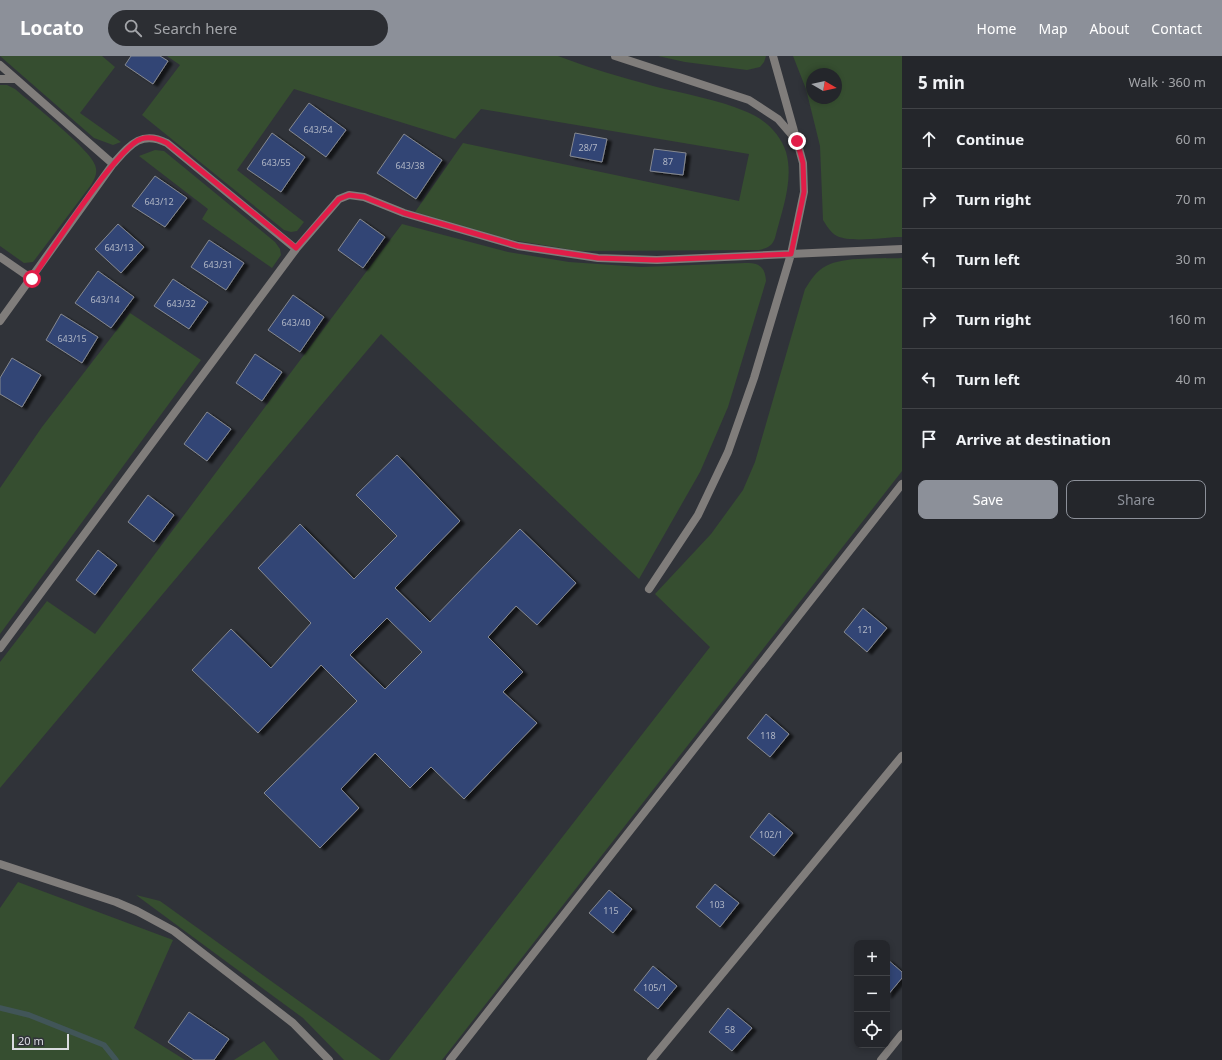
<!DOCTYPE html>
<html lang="en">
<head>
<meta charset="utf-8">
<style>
  body { margin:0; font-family:"Noto Sans",sans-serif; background:#2c2e33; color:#f1f3f6 }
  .controls { position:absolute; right:12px; bottom:12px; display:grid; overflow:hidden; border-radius:8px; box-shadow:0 2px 6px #0003 }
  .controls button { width:36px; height:36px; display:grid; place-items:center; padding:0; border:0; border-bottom:1px solid #414347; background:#24262b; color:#f1f3f6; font:20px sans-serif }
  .compass { position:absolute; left:806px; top:12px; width:36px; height:36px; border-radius:50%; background:#24262b; box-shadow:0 2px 6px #0003; rotate:99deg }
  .scale { position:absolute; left:12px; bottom:10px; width:57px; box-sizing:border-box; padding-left:4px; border:2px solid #dadce0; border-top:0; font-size:11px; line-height:14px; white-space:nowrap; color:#dadce0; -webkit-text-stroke:3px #303339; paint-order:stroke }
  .stop { position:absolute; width:12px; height:12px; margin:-9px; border:3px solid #e11d48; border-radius:50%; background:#fff }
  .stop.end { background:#e11d48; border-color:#fff; box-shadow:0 1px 4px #0008 }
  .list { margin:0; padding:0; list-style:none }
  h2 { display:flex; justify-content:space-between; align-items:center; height:52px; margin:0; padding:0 16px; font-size:17px }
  h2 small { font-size:13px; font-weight:400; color:#a3a5a9 }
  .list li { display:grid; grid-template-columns:26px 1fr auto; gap:12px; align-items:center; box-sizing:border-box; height:60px; padding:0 16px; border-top:1px solid #414347 }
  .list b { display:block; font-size:15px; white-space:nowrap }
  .list em { font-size:13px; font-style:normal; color:#a3a5a9 }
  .actions { display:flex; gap:8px; padding:12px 16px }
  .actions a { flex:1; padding:9px 0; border:1px solid #8c9099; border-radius:8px; text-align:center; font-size:14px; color:#8c9099 }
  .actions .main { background:#8c9099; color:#fff }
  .icon { flex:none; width:22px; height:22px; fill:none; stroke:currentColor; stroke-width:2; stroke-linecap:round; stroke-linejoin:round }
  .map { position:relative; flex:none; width:902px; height:1004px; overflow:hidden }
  header { display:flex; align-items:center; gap:24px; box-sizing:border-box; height:56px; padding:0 20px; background:#8c9099; color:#fff }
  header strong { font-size:19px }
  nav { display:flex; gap:22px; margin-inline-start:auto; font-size:14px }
  .search { width:280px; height:36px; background:#2c2e33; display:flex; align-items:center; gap:10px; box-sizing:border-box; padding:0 14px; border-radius:22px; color:#a3a5a9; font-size:15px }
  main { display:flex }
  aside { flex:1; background:#24262b }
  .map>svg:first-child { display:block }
  .green { fill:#364e30; fill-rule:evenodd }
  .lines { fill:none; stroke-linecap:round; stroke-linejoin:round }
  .stream { stroke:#415558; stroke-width:5.5 }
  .building { fill:#304475; stroke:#868990; fill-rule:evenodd; filter:url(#shadow) }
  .lane { stroke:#807d7b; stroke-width:8 }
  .street { stroke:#807d7b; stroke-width:8 }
  .route { stroke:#e11d48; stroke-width:5 }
  .labels { text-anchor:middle; stroke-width:3.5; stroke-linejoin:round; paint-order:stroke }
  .number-label { font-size:9px; fill:#b0b6c5 }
</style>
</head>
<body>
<header>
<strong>Locato</strong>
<div class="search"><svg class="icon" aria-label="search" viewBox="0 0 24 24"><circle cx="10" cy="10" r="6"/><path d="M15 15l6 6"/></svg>Search here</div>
<nav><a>Home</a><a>Map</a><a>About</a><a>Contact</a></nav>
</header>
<main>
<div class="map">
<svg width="902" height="1004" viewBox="0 0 902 1004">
  <defs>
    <filter id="shadow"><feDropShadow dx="4.5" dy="2.5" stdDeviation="1" flood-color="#0009"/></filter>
  </defs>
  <rect width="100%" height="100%" fill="#303339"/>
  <path class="green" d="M 0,0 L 102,0 L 115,11 L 80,57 L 121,86 L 113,89 L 94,82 Z
    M 167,0 L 558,0 C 589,12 621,21 653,30 C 684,38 717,43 747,56 C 764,63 780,77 786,96 C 794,124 782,154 775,182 C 772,190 768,192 759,194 L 579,195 L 512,184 L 415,156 L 463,87 L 739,145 L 749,98 L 481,53 L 455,83 L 294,33 L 237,114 L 304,166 L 297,175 L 291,176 L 284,174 L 142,59 L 180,9 Z
    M 658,0 L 766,0 L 764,6 L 760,11 L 747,14 L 685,6 Z
    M 793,0 L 902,0 L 902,181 C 886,181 851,187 837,180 C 830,176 827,170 823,164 L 820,90 L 806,33 ZM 812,18 L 836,18 L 836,42 L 812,42 Z
    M 0,29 L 7,29 L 15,33 C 30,46 91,94 95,109 C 98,117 95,122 91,129 L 33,206 L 24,207 L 0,190 Z
    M 155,94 L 164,95 L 275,186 L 280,193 L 281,199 L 272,212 L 202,163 L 208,153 L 139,100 Z
    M 402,168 L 508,196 L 569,206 L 641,211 L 745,207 C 759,207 765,210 766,225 L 728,351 L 700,416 L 639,523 L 381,278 L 0,732 L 0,606 L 47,545 L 95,578 Z
    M 902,202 L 902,415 L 442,1004 L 389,1004 L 710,591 L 655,538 L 711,478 L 743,434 L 755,406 L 805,233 C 811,224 816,215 826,210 C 844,200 881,203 902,202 Z
    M 130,257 L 201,304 L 0,578 L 0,432 L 42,371 Z
    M 18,826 L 173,884 L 134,972 L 185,1004 L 0,1004 L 0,852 Z
    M 136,839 L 160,845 L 381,1004 L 344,1004 L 303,962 Z
    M 264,985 L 279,1004 L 234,1004 Z"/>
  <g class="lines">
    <path class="stream" d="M 0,952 L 29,959 L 104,989 L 116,1004"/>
  </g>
  <path class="building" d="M 131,0 L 160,0 L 168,5 L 153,28 L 125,9 Z
    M 309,47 L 346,74 L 326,101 L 289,74 Z
    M 272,77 L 305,101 L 281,136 L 247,113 Z
    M 575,77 L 607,83 L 602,106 L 570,100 Z
    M 404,78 L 442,104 L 416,143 L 377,117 Z
    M 654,93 L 686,97 L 683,119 L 650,115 Z
    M 155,120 L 187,142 L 165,171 L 132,150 Z
    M 360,163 L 385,181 L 363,212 L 338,194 Z
    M 118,168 L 144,191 L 121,217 L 95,193 Z
    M 209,184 L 244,207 L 226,234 L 191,211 Z
    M 98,215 L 134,241 L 111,272 L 75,247 Z
    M 173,223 L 208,246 L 189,273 L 154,250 Z
    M 293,239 L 324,261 L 300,296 L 268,274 Z
    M 61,258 L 98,281 L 82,307 L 46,284 Z
    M 255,298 L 282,316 L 262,345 L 236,327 Z
    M 12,302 L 41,319 L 22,351 L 0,338 L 0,322 Z
    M 207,356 L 231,373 L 207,405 L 184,388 Z
    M 397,399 L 460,465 L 395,532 L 430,566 L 520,473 L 576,527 L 537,569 L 516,550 L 488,581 L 523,616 L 503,636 L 537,667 L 464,743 L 431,711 L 410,732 L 375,697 L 341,733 L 359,752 L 320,792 L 264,737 L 357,645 L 321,609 L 258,677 L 192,614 L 231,573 L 271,612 L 311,567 L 258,512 L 300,468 L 354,523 L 397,480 L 356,439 ZM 387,562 L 422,596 L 385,633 L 350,599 Z
    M 148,439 L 174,459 L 154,486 L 128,466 Z
    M 98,494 L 117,509 L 95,539 L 76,524 Z
    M 863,552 L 887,572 L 867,596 L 844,576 Z
    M 766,658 L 789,678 L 770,701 L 747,682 Z
    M 769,757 L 793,777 L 774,800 L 750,781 Z
    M 715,828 L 739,847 L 720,871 L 696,851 Z
    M 609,834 L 632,853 L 613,877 L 589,857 Z
    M 887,903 L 902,916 L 902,922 L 887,940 Z
    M 653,910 L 677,930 L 658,953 L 634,934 Z
    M 728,952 L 752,972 L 732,995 L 709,976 Z
    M 189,956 L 229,983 L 214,1004 L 194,1004 L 168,986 Z"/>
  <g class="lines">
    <path class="lane" d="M 615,0 L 749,44 L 778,63 L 797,85 L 803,107 L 804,136 L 791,198 L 754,322 L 728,396 L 698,459 L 649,533
      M 773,0 L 796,82
      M 0,9 L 113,108 C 130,89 141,74 167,87 L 296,193 L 339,143 L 349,139 L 364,141 L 404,157 L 518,190 L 598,202 L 657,204 L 902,193
      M 0,23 L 15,23
      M 0,201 L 32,223
      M 0,265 L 113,108
      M 0,592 L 296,193
      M 0,808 L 116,846 L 137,855 L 174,875 L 293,967 L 329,1004
      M 450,1004 L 902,428"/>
    <path class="street" d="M 651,1004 L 902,700
      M 881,1004 L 902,978"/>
  </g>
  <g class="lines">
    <path class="route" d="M 32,223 C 49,198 118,90 141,83 C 150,80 159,83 167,87 L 296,192 L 339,143 L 349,139 L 364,141 L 404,157 L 518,190 L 598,202 L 656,204 L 791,198 L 804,136 L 803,107 L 797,85"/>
  </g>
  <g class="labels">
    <g class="number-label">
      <text x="318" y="77">643/54</text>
      <text x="588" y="95">28/7</text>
      <text x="668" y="109">87</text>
      <text x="276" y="110">643/55</text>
      <text x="410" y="113">643/38</text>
      <text x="159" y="149">643/12</text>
      <text x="119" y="195">643/13</text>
      <text x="218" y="212">643/31</text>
      <text x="105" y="247">643/14</text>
      <text x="181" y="251">643/32</text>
      <text x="296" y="270">643/40</text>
      <text x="72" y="286">643/15</text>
      <text x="865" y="577">121</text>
      <text x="768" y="683">118</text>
      <text x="771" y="782">102/1</text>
      <text x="717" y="852">103</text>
      <text x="611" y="858">115</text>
      <text x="655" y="935">105/1</text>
      <text x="730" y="977">58</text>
    </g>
  </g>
</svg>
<div class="controls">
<button>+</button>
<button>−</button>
<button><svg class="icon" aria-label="locate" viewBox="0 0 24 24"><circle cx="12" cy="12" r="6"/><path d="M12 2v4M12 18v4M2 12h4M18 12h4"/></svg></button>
</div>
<svg class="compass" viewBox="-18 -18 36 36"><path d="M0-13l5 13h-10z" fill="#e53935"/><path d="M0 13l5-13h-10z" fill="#a3a5a9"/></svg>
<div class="scale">20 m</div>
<div class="stop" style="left:32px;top:223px"></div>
<div class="stop end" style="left:797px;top:85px"></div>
</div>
<aside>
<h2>5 min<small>Walk · 360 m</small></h2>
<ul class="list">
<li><svg class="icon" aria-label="ahead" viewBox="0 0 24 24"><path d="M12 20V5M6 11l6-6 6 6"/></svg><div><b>Continue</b></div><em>60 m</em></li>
<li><svg class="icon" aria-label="right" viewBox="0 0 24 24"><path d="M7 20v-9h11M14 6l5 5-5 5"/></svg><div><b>Turn right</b></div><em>70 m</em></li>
<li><svg class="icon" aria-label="left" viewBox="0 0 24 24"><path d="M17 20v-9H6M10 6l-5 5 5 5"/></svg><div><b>Turn left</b></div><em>30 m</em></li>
<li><svg class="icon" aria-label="right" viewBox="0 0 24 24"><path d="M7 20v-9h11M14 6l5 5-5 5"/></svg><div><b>Turn right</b></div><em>160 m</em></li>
<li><svg class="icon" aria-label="left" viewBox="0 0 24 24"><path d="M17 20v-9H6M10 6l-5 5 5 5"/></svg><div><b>Turn left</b></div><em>40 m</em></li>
<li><svg class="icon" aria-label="arrive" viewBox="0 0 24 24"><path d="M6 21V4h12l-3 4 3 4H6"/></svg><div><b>Arrive at destination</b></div></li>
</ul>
<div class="actions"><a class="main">Save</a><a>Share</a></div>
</aside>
</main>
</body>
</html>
